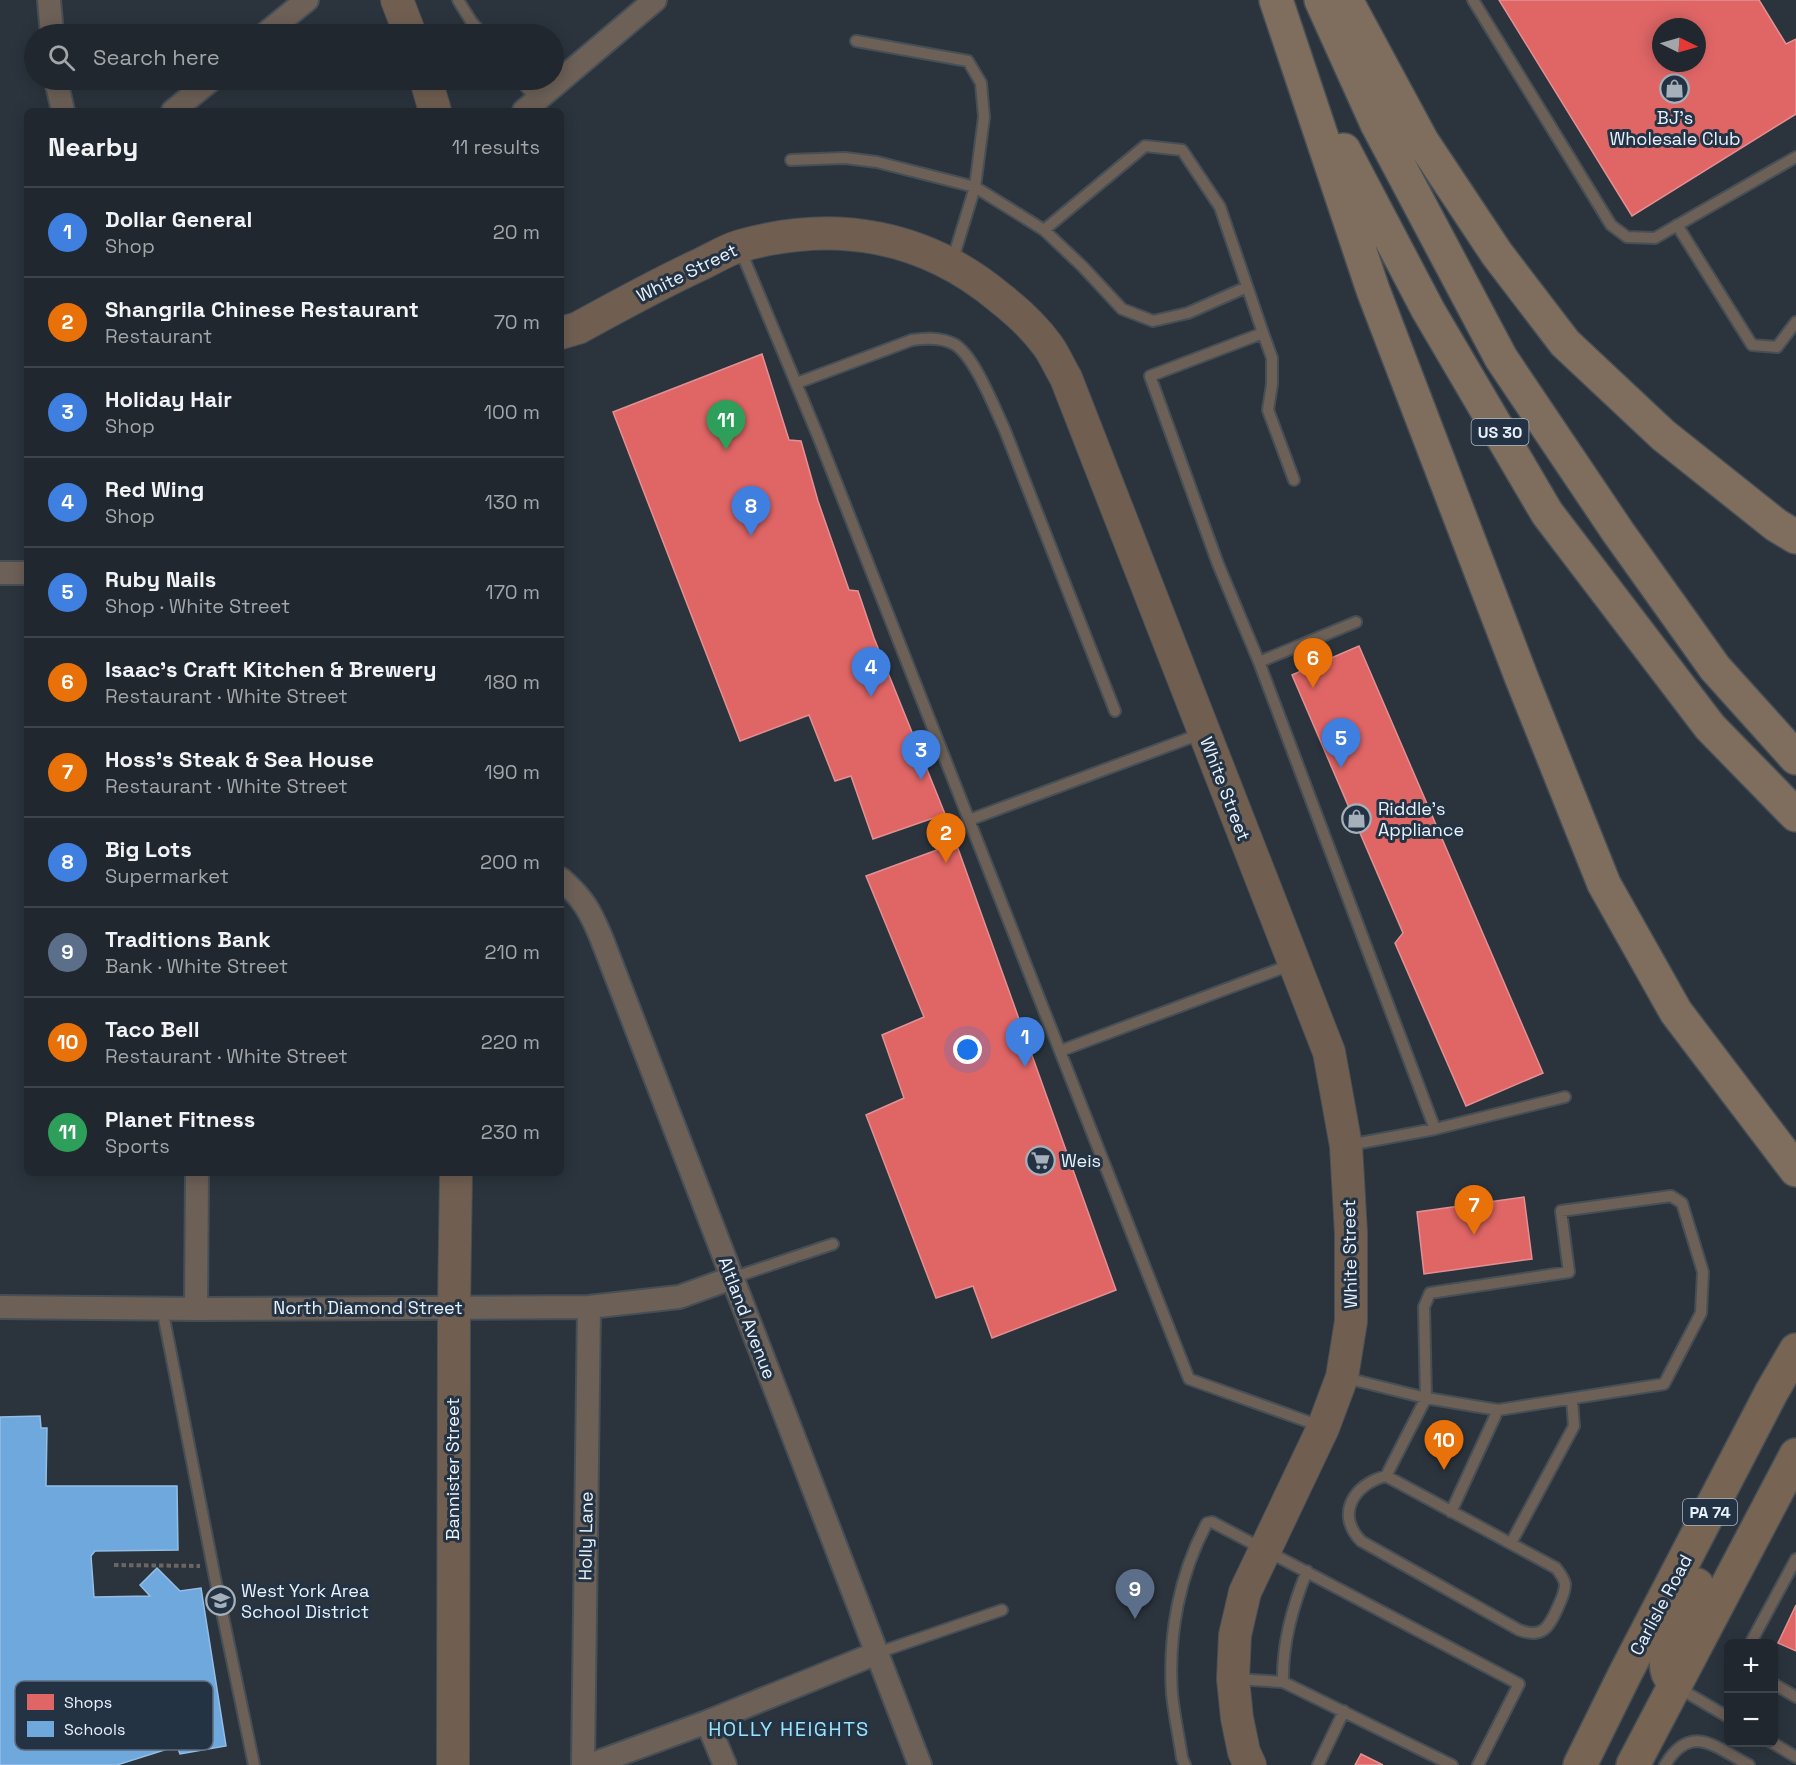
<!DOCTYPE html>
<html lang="en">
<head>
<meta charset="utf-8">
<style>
  body { margin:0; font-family:"Space Grotesk",sans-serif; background:#2d333a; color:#f1f3f6 }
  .controls { position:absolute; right:18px; bottom:18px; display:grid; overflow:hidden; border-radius:9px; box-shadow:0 3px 15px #0003 }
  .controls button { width:54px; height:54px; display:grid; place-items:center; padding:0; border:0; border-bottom:2px solid #3d444a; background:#20272e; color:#f1f3f6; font:30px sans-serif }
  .compass { position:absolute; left:1652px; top:18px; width:54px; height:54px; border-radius:50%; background:#20272e; box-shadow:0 3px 15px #0003; rotate:95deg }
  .you { position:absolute; left:968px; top:1050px; width:21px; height:21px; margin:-15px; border:4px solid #fff; border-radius:50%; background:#1a73e8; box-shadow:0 0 0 9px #1a73e833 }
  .badge { display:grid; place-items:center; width:39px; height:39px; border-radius:50%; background:#bca0f2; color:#fff; font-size:20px; font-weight:700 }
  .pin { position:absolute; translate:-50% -50px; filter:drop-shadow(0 2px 3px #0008) }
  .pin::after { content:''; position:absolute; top:32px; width:21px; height:18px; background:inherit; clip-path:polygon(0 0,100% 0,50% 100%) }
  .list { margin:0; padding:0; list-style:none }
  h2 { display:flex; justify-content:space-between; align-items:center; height:78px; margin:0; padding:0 24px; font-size:26px }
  h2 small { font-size:20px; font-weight:400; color:#a2a5aa }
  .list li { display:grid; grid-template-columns:39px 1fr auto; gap:18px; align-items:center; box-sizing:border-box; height:90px; padding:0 24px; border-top:2px solid #3d444a }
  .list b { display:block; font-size:22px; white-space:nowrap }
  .list p { margin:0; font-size:20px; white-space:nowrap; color:#a2a5aa }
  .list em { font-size:20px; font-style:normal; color:#a2a5aa }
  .icon { flex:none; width:33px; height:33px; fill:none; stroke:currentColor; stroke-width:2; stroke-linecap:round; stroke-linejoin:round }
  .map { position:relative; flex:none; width:1796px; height:1765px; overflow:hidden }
  .search { position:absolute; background:#20272e; box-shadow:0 3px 15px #0003; left:24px; top:24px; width:540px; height:66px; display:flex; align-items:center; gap:15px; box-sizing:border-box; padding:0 21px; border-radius:33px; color:#a2a5aa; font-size:22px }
  .panel { position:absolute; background:#20272e; box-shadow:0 3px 15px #0003; left:24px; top:108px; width:540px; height:1068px; border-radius:9px }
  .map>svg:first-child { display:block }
  .shops { fill:#e06666; stroke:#e29093; stroke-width:1.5; fill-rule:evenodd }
  .schools { fill:#6fa8dc; stroke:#93bee6; stroke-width:1.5 }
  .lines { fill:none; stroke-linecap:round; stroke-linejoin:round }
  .lane-casing { stroke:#474f56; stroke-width:14 }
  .street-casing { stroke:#474f56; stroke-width:26 }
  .secondary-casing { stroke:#474f56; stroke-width:34 }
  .primary-casing { stroke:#474f56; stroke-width:36 }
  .highway-casing { stroke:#474f56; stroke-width:36 }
  .path { stroke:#6c6562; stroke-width:4; stroke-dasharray:4.5 3; stroke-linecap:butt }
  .lane { stroke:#6c6057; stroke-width:10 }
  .street { stroke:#6c6057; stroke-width:22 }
  .secondary { stroke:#705f51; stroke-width:32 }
  .primary { stroke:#776452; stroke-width:33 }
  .highway { stroke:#7f6d5e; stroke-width:33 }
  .labels { text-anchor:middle; stroke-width:6; stroke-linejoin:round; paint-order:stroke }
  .shield { fill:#243344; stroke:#adb9c6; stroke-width:1.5 }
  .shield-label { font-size:16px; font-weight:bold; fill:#e8f2fd }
  .poi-label { font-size:18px; fill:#e8f2fd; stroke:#243344; text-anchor:start }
  .street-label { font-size:18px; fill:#e8f2fd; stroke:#243344 }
  .neighbourhood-label { font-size:20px; letter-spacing:1.5px; fill:#9ae4fb; stroke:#243344 }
  .key { fill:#243344; stroke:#5f6c7c; stroke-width:1.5 }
  .key-label { font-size:16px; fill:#e8f2fd }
</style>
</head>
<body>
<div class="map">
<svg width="1796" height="1765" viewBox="0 0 1796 1765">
  <rect width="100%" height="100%" fill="#2b343d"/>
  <path class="shops" d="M 1499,0 L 1759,0 L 1786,44 L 1796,39 L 1796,114 L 1632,216 ZM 1661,27 L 1697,27 L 1697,63 L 1661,63 Z
    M 762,354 L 789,440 L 801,441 L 818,501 L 849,590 L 858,591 L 874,638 L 945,814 L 873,839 L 851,776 L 835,781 L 809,715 L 740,741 L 613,412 Z
    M 1359,646 L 1543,1073 L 1466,1106 L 1395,943 L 1403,933 L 1292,675 Z
    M 956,843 L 1116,1290 L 992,1338 L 973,1286 L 936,1298 L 866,1115 L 904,1098 L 882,1035 L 924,1017 L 866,876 Z
    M 1524,1197 L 1532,1259 L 1424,1274 L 1417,1212 Z
    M 1796,1605 L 1796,1651 L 1778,1643 Z
    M 1361,1754 L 1383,1765 L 1355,1765 Z"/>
  <path class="schools" d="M 40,1416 L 41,1428 L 47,1428 L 46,1486 L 177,1486 L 178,1550 L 95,1551 L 91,1556 L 94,1597 L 150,1596 L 140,1585 L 157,1568 L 180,1591 L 201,1588 L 226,1746 L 180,1754 L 177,1746 L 117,1765 L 0,1765 L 0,1417 Z"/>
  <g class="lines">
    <defs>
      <path id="lane" d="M 458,0 L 471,21 L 482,34
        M 1473,0 L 1611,225 L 1627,237 L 1655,238 L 1796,157
        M 520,80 L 537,100
        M 791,160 L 845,158 L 877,162 L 975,187 L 984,117 L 981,83 L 968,61 L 856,41
        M 1677,225 L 1752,345 L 1777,347 L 1796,322
        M 1044,230 L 1145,146 L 1182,150 L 1220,207 L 1263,333 L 1150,376 L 1218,564 L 1259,662 L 1435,1129
        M 740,249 L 818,436 L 1189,1379 L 1320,1426
        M 952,262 L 975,187 L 1044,230 L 1083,267 L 1122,309 L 1153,321 L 1188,313 L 1247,287
        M 1263,333 L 1272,358 L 1272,384 L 1268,410 L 1294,480
        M 797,383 L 912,340 C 926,338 941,337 954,344 C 974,355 994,407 1004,428 L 1115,711
        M 1259,662 L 1356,622
        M 969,820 L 1203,733
        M 1060,1051 L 1293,964
        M 1349,1145 L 1435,1129 L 1565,1097
        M 732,1278 L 833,1244
        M 162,1308 L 215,1578 L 254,1765
        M 1346,1378 L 1426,1398 L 1498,1410 L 1664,1384 L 1701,1313 L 1703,1272 L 1682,1203 L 1671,1196 L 1561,1211 L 1569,1272 L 1430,1293 L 1424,1307 L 1426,1398 L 1386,1476 L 1556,1568 C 1560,1573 1564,1578 1565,1584 C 1565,1593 1561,1600 1558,1607 C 1549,1627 1543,1639 1519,1630 L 1361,1541 C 1335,1514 1354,1484 1386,1476
        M 1451,1512 L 1498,1410
        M 1511,1543 L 1574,1426 L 1572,1399
        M 1750,1644 L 1796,1559
        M 877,1653 L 1002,1610
        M 1236,1679 L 1283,1682 L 1452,1765
        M 1283,1682 C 1282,1645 1293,1605 1307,1571
        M 1774,1684 L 1796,1697
        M 1677,1687 L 1728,1717
        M 1771,1742 L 1796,1757
        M 1185,1765 L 1182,1758 C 1179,1737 1174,1715 1172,1694 C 1168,1635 1179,1575 1207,1523 L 1212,1522 L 1519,1684 L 1478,1765
        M 1318,1765 L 1344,1711
        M 1665,1765 C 1691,1722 1715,1747 1749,1765"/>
      <path id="street" d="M 49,0 L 52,34
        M 265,34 L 307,0
        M 56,80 L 63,111
        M 173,111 L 211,80
        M 524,111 L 655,0
        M 0,573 L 27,573
        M 561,879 C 583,898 590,911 601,937 L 920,1765
        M 0,1307 L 196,1309 L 589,1307 L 679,1297 L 732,1278
        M 196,1309 L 197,1173
        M 707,1722 L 725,1765
        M 583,1765 L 589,1307
        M 590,1765 L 707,1722 L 877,1653"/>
      <path id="secondary" d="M 397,0 L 410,34
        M 426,80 L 435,111
        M 561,333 L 578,328 C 618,306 658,284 699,265 C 712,259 726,250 740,246 C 835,219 925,235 1000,298 C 1018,312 1035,328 1048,346 C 1055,356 1060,368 1066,378 L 1329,1052 L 1346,1146 L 1351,1233 L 1351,1321 L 1342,1377 L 1323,1428 L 1245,1592 L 1235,1635 L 1233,1679 L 1237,1718 L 1244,1752 L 1250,1765
        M 453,1765 L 454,1308 L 456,1173"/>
      <path id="primary" d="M 1675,1685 C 1673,1681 1670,1677 1668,1673 C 1659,1647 1686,1607 1697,1585
        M 1580,1765 L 1625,1674 L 1771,1393 L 1796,1350
        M 1633,1765 L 1796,1455"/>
      <path id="highway" d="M 1276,0 L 1373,290 L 1522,679 L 1604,884 L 1676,1012 L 1796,1170
        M 1321,0 L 1377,124 L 1501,358 L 1618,532 L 1715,668 L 1796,758
        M 1346,0 L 1422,141 L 1497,254 L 1565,343 L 1663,435 L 1776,525 L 1796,537
        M 1344,150 L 1428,310 L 1547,513 L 1710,727 L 1796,815"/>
    </defs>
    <use href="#lane" class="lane-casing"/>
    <use href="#street" class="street-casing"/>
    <use href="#secondary" class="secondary-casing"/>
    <use href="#primary" class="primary-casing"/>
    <use href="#highway" class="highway-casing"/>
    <path class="path" d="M 114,1565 L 200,1566"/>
    <use href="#lane" class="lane"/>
    <use href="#street" class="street"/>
    <use href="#secondary" class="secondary"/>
    <use href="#primary" class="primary"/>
    <use href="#highway" class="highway"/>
  </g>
  <defs>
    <symbol id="shop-ring" viewBox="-11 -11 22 22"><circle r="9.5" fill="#243344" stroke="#a6b0ba" stroke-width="1.5"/><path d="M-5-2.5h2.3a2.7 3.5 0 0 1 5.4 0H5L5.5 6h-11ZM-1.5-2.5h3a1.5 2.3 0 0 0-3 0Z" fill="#a6b0ba"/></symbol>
    <symbol id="supermarket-ring" viewBox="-11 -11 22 22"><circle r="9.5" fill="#243344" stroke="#a6b0ba" stroke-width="1.5"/><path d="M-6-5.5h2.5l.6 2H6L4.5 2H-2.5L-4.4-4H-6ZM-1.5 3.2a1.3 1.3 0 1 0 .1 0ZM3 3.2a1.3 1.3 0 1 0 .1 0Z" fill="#a6b0ba"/></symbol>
    <symbol id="school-ring" viewBox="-11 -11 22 22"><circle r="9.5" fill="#243344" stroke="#a6b0ba" stroke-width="1.5"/><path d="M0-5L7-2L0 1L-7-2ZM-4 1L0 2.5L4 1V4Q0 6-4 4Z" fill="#a6b0ba"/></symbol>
  </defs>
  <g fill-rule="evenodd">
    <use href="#shop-ring" x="1658" y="72" width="33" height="33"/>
    <use href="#shop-ring" x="1340" y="802" width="33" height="33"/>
    <use href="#supermarket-ring" x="1024" y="1144" width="33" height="33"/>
    <use href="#school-ring" x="204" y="1584" width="33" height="33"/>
  </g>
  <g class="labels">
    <g class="shield">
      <rect x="1471.5" y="419" width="57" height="26" rx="4.5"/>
      <rect x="1683" y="1499" width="54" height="26" rx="4.5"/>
    </g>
    <g class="shield-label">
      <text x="1500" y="438">US 30</text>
      <text x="1710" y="1518">PA 74</text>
    </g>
    <g class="poi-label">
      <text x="1675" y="124" text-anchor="middle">BJ's<tspan x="1675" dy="21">Wholesale Club</tspan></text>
      <text x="1378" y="815">Riddle's<tspan x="1378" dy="21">Appliance</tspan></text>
      <text x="1061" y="1167">Weis</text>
      <text x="241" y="1597">West York Area<tspan x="241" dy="21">School District</tspan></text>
    </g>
    <g class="street-label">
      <text transform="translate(687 273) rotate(-26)" y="6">White Street</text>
      <text transform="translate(1225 789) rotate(69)" y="6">White Street</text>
      <text transform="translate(1350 1254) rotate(-91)" y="6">White Street</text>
      <text x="368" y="1314">North Diamond Street</text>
      <text transform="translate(747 1318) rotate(69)" y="6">Altland Avenue</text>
      <text transform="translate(453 1469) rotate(-90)" y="6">Bannister Street</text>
      <text transform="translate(586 1536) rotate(-89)" y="6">Holly Lane</text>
      <text transform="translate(1661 1605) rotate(-62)" y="6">Carlisle Road</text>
    </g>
    <g class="neighbourhood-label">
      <text x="789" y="1736">HOLLY HEIGHTS</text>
    </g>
  </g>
  <rect x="15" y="1681" width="198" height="69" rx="9" class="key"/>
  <rect x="27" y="1694" width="27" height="16" fill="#e06666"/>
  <rect x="27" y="1721" width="27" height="16" fill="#6fa8dc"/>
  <g class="key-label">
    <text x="64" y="1708">Shops</text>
    <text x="64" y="1735">Schools</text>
  </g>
</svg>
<div class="controls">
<button>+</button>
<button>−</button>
</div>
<svg class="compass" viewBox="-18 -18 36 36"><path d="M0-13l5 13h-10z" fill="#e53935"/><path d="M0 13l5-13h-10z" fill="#a2a5aa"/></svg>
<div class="you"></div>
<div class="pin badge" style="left:1025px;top:1067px;background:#3f7fe0">1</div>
<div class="pin badge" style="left:946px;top:863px;background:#e8710a">2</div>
<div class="pin badge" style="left:921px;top:780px;background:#3f7fe0">3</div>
<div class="pin badge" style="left:871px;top:697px;background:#3f7fe0">4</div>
<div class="pin badge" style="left:1341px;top:768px;background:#3f7fe0">5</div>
<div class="pin badge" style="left:1313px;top:688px;background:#e8710a">6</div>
<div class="pin badge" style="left:1474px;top:1235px;background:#e8710a">7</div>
<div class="pin badge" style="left:751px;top:536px;background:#3f7fe0">8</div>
<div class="pin badge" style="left:1135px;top:1619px;background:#5c6f8a">9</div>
<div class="pin badge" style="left:1444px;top:1470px;background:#e8710a">10</div>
<div class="pin badge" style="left:726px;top:450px;background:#2e9e5b">11</div>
<div class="search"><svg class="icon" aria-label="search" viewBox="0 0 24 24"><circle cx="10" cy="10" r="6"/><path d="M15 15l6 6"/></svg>Search here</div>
<section class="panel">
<h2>Nearby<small>11 results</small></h2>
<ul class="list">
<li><span class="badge" style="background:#3f7fe0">1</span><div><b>Dollar General</b><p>Shop</p></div><em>20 m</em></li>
<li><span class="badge" style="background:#e8710a">2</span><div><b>Shangrila Chinese Restaurant</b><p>Restaurant</p></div><em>70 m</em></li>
<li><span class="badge" style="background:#3f7fe0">3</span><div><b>Holiday Hair</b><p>Shop</p></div><em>100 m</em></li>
<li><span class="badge" style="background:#3f7fe0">4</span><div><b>Red Wing</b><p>Shop</p></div><em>130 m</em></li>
<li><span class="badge" style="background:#3f7fe0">5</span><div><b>Ruby Nails</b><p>Shop · White Street</p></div><em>170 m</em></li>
<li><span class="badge" style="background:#e8710a">6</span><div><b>Isaac's Craft Kitchen &amp; Brewery</b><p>Restaurant · White Street</p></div><em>180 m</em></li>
<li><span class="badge" style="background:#e8710a">7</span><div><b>Hoss's Steak &amp; Sea House</b><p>Restaurant · White Street</p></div><em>190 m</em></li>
<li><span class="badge" style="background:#3f7fe0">8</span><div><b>Big Lots</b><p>Supermarket</p></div><em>200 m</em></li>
<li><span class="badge" style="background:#5c6f8a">9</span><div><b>Traditions Bank</b><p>Bank · White Street</p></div><em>210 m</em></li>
<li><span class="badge" style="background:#e8710a">10</span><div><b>Taco Bell</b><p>Restaurant · White Street</p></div><em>220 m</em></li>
<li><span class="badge" style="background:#2e9e5b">11</span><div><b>Planet Fitness</b><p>Sports</p></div><em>230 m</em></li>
</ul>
</section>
</div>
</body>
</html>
